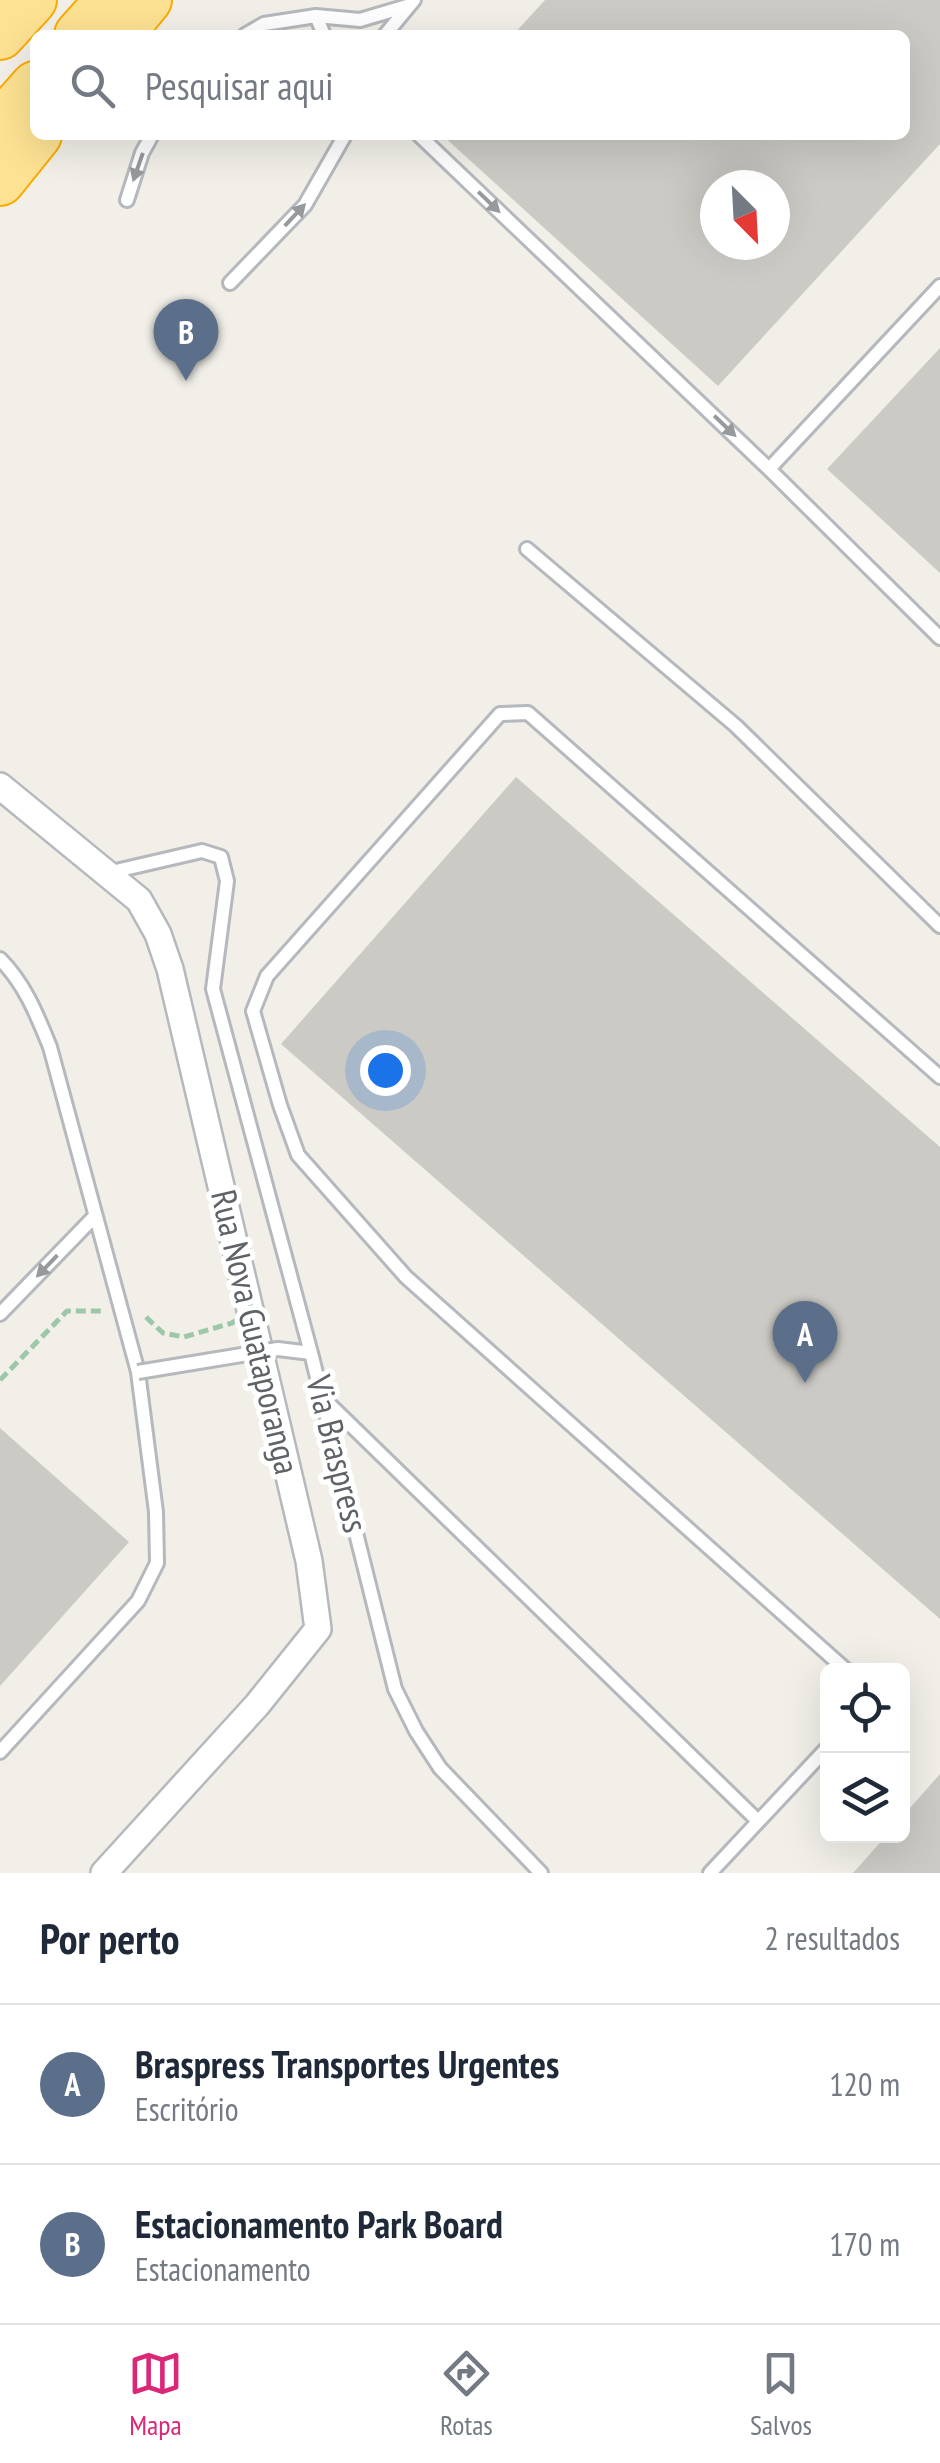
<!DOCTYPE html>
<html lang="pt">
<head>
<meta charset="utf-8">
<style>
  body { margin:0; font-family:"PT Sans Narrow",sans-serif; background:#f2f2f3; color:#1f2937 }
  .controls { position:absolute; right:30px; bottom:30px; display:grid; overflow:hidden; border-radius:15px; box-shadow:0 10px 40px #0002 }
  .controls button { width:90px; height:90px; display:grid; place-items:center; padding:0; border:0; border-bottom:2px solid #e0e1e3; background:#fff; color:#1f2937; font:50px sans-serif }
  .compass { position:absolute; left:700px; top:170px; width:90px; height:90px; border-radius:50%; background:#fff; box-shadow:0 10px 40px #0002; rotate:156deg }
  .you { position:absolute; left:385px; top:1070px; width:35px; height:35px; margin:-25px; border:8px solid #fff; border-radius:50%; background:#1a73e8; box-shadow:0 0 0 15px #1a73e833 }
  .badge { display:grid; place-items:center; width:65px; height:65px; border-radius:50%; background:#db2777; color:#fff; font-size:32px; font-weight:700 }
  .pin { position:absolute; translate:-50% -82px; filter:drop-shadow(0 2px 5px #0008) }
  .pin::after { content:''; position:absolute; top:52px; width:35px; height:30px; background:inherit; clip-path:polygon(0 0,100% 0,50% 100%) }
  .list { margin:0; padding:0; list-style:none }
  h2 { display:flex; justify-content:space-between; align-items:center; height:130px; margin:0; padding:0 40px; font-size:42px }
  h2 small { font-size:32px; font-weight:400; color:#747a83 }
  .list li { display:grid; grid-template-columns:65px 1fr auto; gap:30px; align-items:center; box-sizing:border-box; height:160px; padding:0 40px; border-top:2px solid #e0e1e3 }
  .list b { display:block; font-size:38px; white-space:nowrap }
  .list p { margin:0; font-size:32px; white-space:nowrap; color:#747a83 }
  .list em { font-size:32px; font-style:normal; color:#747a83 }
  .icon { flex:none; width:55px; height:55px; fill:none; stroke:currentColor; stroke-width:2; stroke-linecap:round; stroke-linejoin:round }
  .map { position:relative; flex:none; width:940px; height:1873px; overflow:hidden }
  .search { position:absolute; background:#fff; box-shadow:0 10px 40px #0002; left:30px; right:30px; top:30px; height:110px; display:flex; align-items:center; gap:25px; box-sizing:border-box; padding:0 35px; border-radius:15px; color:#747a83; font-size:38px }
  .sheet { height:450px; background:#fff }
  nav { display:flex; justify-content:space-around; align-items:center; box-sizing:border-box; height:140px; border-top:2px solid #e0e1e3; background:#fff; font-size:28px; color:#747a83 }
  nav a { display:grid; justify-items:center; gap:5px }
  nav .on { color:#db2777 }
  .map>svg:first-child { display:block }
  .building { fill:#cccac5; fill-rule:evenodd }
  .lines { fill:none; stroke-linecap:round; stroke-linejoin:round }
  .lane-casing { stroke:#b5b8bc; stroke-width:18 }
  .street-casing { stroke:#b5b8bc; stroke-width:30 }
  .highway-casing { stroke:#f9ab00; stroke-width:52 }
  .path { stroke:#9cc7a9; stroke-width:5; stroke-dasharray:10 5; stroke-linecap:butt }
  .lane { stroke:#fff; stroke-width:12 }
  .street { stroke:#fff; stroke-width:25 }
  .highway { stroke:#fde293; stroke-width:48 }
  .lane-bridge-casing { stroke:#b5b8bc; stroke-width:18; stroke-linecap:butt }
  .path-bridge { stroke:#9cc7a9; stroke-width:5; stroke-dasharray:10 5; stroke-linecap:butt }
  .lane-bridge { stroke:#fff; stroke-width:12 }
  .oneway { fill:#979a9d }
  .labels { text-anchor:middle; stroke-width:10; stroke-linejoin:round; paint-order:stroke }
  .street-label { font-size:35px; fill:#5f6368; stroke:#fff }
</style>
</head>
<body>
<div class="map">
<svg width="940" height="1873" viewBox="0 0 940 1873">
  <rect width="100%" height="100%" fill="#f1efe8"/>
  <path class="building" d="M 545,0 L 940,0 L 940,144 L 718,386 L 442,135 L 905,135 L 905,35 L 513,35 ZM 715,185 L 775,185 L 775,245 L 715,245 Z
    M 940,348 L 940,573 L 827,469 Z
    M 516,777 L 940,1147 L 940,1619 L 281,1044 Z
    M 0,1428 L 129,1542 L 0,1686 Z
    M 940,1774 L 940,1873 L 853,1873 L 886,1836 L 902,1836 L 902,1817 Z"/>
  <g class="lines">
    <defs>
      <path id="lane" d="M 316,16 L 324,35
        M 245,35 L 264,24 L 316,16 L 360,20 L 407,6
        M 385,35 L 414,0
        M 419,135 L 769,469 L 940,638
        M 127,200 L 142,153 L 152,135
        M 230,283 L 305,205 L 345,135
        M 769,469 L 940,286
        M 527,549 L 736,726 L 940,926
        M 107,873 L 202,851 L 221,857 L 227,881 L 213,989 L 311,1353
        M 0,959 C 25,984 37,1015 50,1047 L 138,1372 L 156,1512 L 157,1563 L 138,1601 L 0,1752
        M 0,1314 L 94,1217
        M 278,1349 L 311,1353 L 395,1689 L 416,1731 L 440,1768 L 541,1873
        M 326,1401 L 758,1821
        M 846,1670 L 406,1277 L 298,1155 L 280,1105 L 253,1011 L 267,976 L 500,714 L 528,713 L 940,1077
        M 710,1873 L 828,1747"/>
      <path id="street" d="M 0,786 L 139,900 L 158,934 L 170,969 L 309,1561 L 318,1629 L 257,1705 L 104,1873"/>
      <path id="highway" d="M 0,35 L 32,0
        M 79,35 L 110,0
        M 118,35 L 147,0
        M 0,126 L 35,86
        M 0,181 L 37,135"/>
    </defs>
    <use href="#lane" class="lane-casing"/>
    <use href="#street" class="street-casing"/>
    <use href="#highway" class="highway-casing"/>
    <path class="path" d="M 0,1380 L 67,1311 L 103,1311"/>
    <use href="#lane" class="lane"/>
    <use href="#street" class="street"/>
    <use href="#highway" class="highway"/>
    <defs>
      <path id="lane-bridge" d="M 138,1372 L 278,1349"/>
    </defs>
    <use href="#lane-bridge" class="lane-bridge-casing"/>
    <path class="path-bridge" d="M 146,1317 L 163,1333 L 184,1337 L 232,1323 L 245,1315 L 255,1294"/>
    <use href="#lane-bridge" class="lane-bridge"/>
  </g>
  <defs><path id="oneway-solid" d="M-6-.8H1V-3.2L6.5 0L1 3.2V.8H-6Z" transform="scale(2.5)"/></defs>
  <g class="oneway">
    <use href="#oneway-solid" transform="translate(138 167) rotate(109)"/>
    <use href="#oneway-solid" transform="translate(489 202) rotate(44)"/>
    <use href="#oneway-solid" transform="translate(295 215) rotate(-47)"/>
    <use href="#oneway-solid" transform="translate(725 426) rotate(44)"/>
    <use href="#oneway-solid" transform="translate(47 1266) rotate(134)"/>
  </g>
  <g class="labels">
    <g class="street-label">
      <text transform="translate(255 1332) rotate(77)" y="12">Rua Nova Guataporanga</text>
      <text transform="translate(337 1454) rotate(76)" y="12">Via Braspress</text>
    </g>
  </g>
</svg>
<div class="controls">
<button><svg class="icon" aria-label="locate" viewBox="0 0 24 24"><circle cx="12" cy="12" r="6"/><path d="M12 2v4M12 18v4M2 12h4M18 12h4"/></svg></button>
<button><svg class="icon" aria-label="layers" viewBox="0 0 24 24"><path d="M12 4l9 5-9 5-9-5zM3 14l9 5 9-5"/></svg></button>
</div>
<svg class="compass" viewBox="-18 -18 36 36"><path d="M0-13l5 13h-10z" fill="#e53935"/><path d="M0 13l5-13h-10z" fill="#747a83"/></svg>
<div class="you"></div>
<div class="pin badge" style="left:805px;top:1383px;background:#5c6f8a">A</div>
<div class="pin badge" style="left:186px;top:381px;background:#5c6f8a">B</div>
<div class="search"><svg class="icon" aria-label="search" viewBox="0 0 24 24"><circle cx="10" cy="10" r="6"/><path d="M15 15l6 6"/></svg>Pesquisar aqui</div>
</div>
<section class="sheet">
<h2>Por perto<small>2 resultados</small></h2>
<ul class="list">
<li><span class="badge" style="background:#5c6f8a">A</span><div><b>Braspress Transportes Urgentes</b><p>Escritório</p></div><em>120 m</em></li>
<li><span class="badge" style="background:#5c6f8a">B</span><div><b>Estacionamento Park Board</b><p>Estacionamento</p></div><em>170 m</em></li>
</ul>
</section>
<nav>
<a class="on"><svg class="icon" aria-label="map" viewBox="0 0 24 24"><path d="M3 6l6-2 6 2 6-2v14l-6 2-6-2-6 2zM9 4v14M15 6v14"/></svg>Mapa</a>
<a><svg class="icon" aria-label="directions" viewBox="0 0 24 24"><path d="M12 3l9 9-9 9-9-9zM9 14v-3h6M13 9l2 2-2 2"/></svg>Rotas</a>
<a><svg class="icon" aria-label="saved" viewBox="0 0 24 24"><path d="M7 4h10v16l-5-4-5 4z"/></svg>Salvos</a>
</nav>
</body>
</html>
